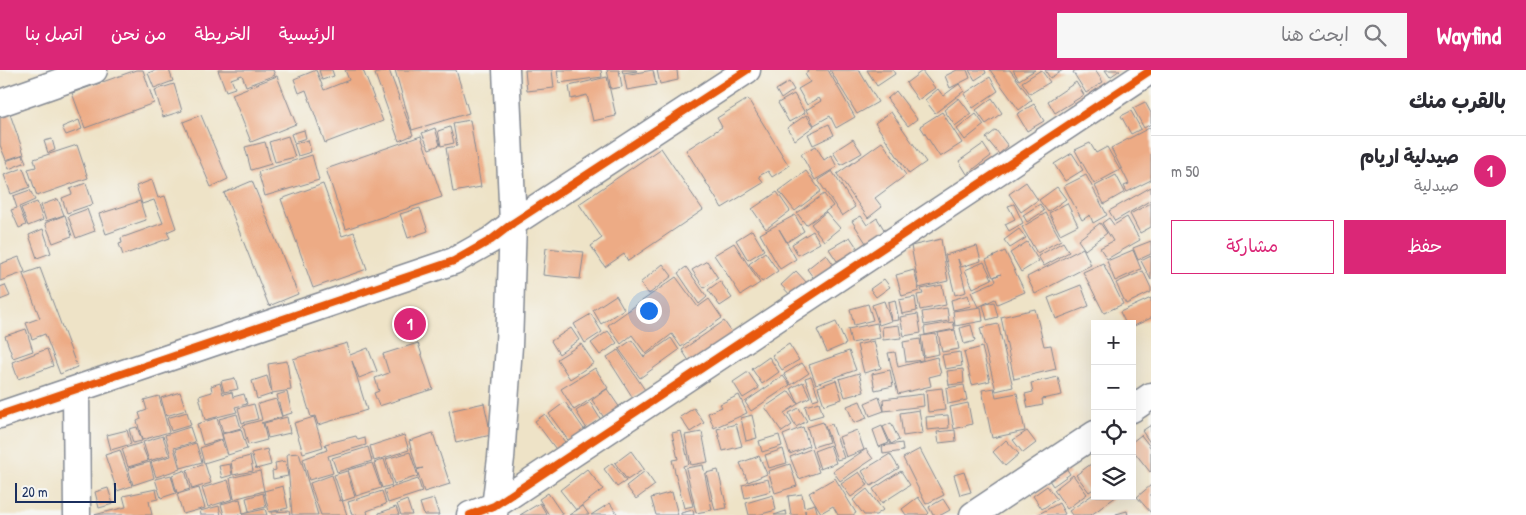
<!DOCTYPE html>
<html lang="ar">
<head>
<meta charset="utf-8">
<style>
  body { margin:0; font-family:"Patrick Hand","Playpen Sans Arabic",sans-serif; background:#f7f7f7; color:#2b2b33; direction:rtl }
  .controls { position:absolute; right:15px; bottom:15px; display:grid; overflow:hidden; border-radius:0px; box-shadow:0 5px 20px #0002 }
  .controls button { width:45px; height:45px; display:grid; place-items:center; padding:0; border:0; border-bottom:1px solid #e1e1e2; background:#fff; color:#2b2b33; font:25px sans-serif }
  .scale { position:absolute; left:15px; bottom:12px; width:101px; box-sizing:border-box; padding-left:5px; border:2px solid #1b2f5e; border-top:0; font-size:14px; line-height:18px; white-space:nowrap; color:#1b2f5e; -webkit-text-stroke:4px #f6f6f2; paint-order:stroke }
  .you { position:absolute; left:648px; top:240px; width:18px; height:18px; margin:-12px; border:4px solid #fff; border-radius:50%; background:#1a73e8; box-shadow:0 0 0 8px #1a73e833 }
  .badge { display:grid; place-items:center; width:32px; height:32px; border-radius:50%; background:#db2777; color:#fff; font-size:16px; font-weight:700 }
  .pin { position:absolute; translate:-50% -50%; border:2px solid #fff; box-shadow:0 1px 5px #0006 }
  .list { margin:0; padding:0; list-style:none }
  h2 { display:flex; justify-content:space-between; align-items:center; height:65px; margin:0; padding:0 20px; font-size:21px }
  h2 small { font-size:16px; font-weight:400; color:#7c7c81 }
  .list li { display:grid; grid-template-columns:32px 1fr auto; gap:15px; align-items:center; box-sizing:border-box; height:70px; padding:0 20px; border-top:1px solid #e1e1e2 }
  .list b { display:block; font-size:19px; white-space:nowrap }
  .list p { margin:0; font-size:16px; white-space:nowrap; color:#7c7c81 }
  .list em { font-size:16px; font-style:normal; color:#7c7c81 }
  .actions { display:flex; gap:10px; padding:15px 20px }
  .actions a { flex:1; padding:11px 0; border:1px solid #db2777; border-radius:0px; text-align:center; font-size:18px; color:#db2777 }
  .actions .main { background:#db2777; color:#fff }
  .icon { flex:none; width:28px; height:28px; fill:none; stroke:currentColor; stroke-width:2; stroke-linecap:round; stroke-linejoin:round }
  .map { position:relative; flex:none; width:1151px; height:445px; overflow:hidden; direction:ltr }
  header { display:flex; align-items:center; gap:30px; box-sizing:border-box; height:70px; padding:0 25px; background:#db2777; color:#fff }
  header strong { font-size:24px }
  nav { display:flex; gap:28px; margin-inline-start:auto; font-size:18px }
  .search { width:350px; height:45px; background:#f7f7f7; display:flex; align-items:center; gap:12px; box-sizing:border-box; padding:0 18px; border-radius:0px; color:#7c7c81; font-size:19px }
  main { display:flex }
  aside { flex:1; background:#fff }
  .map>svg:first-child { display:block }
  .building { fill:#edab85 }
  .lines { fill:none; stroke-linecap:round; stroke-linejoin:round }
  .minor-casing { stroke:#848992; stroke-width:29 }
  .minor { stroke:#fff; stroke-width:26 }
  .cycleway-casing { stroke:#f6f6f2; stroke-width:11 }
  .cycleway { stroke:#e8590c; stroke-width:8 }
</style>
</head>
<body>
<header>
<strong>Wayfind</strong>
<div class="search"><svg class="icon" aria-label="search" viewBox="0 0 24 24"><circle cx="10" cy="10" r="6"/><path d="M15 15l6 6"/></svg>ابحث هنا</div>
<nav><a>الرئيسية</a><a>الخريطة</a><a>من نحن</a><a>اتصل بنا</a></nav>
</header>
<main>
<aside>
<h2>بالقرب منك<small></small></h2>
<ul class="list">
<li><span class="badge">1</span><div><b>صيدلية اريام</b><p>صيدلية</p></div><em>50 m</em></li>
</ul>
<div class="actions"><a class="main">حفظ</a><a>مشاركة</a></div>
</aside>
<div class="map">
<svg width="1151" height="445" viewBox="0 0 1151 445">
  <rect width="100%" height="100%" fill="#f6f6f2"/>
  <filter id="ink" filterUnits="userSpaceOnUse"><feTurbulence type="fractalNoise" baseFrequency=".02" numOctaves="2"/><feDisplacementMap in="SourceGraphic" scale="10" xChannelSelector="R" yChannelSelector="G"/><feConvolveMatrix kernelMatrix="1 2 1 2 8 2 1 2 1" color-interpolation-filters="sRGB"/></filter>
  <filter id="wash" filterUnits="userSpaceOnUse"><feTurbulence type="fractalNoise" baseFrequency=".0096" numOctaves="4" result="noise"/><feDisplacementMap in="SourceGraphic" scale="20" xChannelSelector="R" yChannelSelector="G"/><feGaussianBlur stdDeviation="1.12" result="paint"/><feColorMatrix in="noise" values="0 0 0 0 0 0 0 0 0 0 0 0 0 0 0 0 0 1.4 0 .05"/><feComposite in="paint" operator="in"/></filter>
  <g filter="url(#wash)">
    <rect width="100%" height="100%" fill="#eee3c7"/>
    <g id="blocks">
      <path class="building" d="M 136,0 L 143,0 L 154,33 L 85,58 L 72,23 Z
        M 156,0 L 169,0 L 173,11 L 154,18 L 148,3 Z
        M 218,0 L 273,0 L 275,5 L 246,16 L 242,5 L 231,9 L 235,18 L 226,21 Z
        M 316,0 L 324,20 L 349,10 L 345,0 L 363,0 L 383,51 L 325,73 L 306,20 L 299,23 L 294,9 Z
        M 319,0 L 332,0 L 334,6 L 322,10 Z
        M 389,0 L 413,65 L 399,71 L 375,4 Z
        M 395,0 L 456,0 L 469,43 L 412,60 Z
        M 525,0 L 552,0 L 554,18 L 527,21 Z
        M 557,0 L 601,0 L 602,7 L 559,13 Z
        M 607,0 L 619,0 L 622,17 L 611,19 Z
        M 622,0 L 636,0 L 637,1 L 623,3 Z
        M 653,0 L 656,15 L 627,20 L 624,5 Z
        M 657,0 L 677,0 L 678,10 L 660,14 Z
        M 807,0 L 828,0 L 855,47 L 836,58 L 830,46 L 814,55 L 806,40 L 821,31 L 819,28 L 807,35 L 798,19 L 810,12 L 805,4 L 808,2 Z
        M 830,0 L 859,0 L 878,32 L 857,44 Z
        M 867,0 L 893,0 L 895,4 L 877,16 Z
        M 957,0 L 967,0 L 970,8 L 950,18 L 945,6 Z
        M 969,0 L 985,0 L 986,3 L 975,10 Z
        M 990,0 L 1010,0 L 1032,30 L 1019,40 Z
        M 1013,0 L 1035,0 L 1019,10 Z
        M 1041,0 L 1050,12 L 1030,24 L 1022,12 Z
        M 1045,0 L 1063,0 L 1050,8 Z
        M 1076,0 L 1095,0 L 1103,12 L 1086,23 L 1073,2 Z
        M 1105,0 L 1120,0 L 1110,7 Z
        M 922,1 L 935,18 L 918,30 L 906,13 Z
        M 277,6 L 296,54 L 251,72 L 232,24 Z
        M 607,7 L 616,46 L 593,51 L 587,25 L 571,29 L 569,16 Z
        M 990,7 L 998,21 L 973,38 L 964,24 Z
        M 789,12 L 794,20 L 781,29 L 776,20 Z
        M 1076,12 L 1084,25 L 1055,43 L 1048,31 Z
        M 174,14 L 182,41 L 163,47 L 155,20 Z
        M 959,14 L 964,21 L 935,43 L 925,30 L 938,19 L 943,26 Z
        M 896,21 L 917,49 L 908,56 L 887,29 Z
        M 794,24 L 805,43 L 789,52 L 778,33 Z
        M 959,28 L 971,44 L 955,56 L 944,40 Z
        M 992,28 L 1002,43 L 986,54 L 976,40 Z
        M 748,29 L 789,96 L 772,107 L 768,101 L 759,106 L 763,113 L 722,138 L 686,80 L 722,57 L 717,48 Z
        M 1145,32 L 1151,43 L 1151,54 L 1144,58 L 1133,38 Z
        M 1034,34 L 1044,51 L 1027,61 L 1017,44 Z
        M 1131,41 L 1141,59 L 1131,64 L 1121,46 Z
        M 891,42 L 926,92 L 909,104 L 875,53 Z
        M 942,42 L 962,73 L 940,87 L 920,56 Z
        M 10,44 L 24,84 L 6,90 L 0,75 L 0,48 Z
        M 976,44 L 984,55 L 965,70 L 957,59 Z
        M 201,45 L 228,109 L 211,117 L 183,52 Z
        M 806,45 L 814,56 L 795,70 L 787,58 Z
        M 79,50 L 82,59 L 66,65 L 62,57 Z
        M 470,50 L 481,117 L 453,122 L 446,78 L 457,76 L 453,53 Z
        M 829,54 L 834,65 L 813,75 L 808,64 Z
        M 450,57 L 454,73 L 441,76 L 438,61 Z
        M 1151,57 L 1151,110 L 1127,122 L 1124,116 L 1129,114 L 1111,78 Z
        M 435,58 L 440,75 L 429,79 L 422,63 Z
        M 304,60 L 306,68 L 294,72 L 291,64 Z
        M 996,60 L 1008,76 L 999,84 L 986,68 Z
        M 288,66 L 295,87 L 275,92 L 269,72 Z
        M 421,66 L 442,127 L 346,159 L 326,99 Z
        M 52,69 L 55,80 L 48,83 L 44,71 Z
        M 853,69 L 862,83 L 841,95 L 833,82 Z
        M 308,70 L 311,82 L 298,86 L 294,74 Z
        M 265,72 L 271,94 L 251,100 L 245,77 Z
        M 882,72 L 906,105 L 875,128 L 882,137 L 868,148 L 837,104 Z
        M 1090,73 L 1096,83 L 1107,77 L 1120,100 L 1094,114 L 1075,80 Z
        M 983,74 L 991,86 L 967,104 L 959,91 Z
        M 77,75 L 88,108 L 37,126 L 28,99 L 36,97 L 34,89 Z
        M 816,76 L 824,90 L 831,85 L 837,97 L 815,110 L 801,84 Z
        M 661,78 L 703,140 L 628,191 L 624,184 L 605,197 L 591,176 L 602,168 L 579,134 Z
        M 1072,83 L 1083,100 L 1065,111 L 1054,94 Z
        M 23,85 L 26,92 L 9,99 L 6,91 Z
        M 312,85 L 319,110 L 265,126 L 258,102 Z
        M 23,98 L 30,117 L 11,124 L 4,105 Z
        M 806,101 L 821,121 L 795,141 L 779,121 Z
        M 832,101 L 855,137 L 842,146 L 818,110 Z
        M 1086,105 L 1107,145 L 1093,153 L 1090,145 L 1082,150 L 1064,116 Z
        M 1116,105 L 1125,122 L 1104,134 L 1095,116 Z
        M 152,110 L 158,128 L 165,126 L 176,158 L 167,162 L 170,168 L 123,185 L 119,174 L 122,173 L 121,168 L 163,153 L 154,130 L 142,134 L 136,116 Z
        M 252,111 L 298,224 L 269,236 L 224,123 Z
        M 1026,112 L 1038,130 L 1021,142 L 1009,124 Z
        M 86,113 L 93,134 L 67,143 L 62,128 L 72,124 L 70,119 Z
        M 323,114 L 342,166 L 354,162 L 367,199 L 313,218 L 281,129 Z
        M 1057,117 L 1066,129 L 1048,142 L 1039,130 Z
        M 1151,117 L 1151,130 L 1115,151 L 1109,141 Z
        M 30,120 L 35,130 L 19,137 L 26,155 L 19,158 L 11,140 L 17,138 L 13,126 Z
        M 777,122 L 790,141 L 766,159 L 752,139 Z
        M 824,124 L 833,136 L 806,155 L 797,143 Z
        M 58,129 L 64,145 L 46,151 L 41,135 Z
        M 140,131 L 146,150 L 106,164 L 99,144 Z
        M 37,132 L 43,150 L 28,156 L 21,138 Z
        M 1067,133 L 1078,155 L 1060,164 L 1049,143 Z
        M 1151,133 L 1151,157 L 1140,163 L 1130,144 Z
        M 1014,134 L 1023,153 L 1009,161 L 1005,154 L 1015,149 L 1008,136 Z
        M 1040,134 L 1044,141 L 1027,152 L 1023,145 Z
        M 420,138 L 428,161 L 408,168 L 400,144 Z
        M 87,139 L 95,161 L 76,168 L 68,146 Z
        M 826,142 L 840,158 L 824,171 L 811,154 Z
        M 1046,143 L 1061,170 L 1037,183 L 1022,157 Z
        M 65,145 L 72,166 L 53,173 L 45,153 Z
        M 795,145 L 804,161 L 787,172 L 779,159 L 796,189 L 780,199 L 760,164 Z
        M 861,146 L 867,155 L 877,148 L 885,161 L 866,173 L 852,151 Z
        M 1127,147 L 1140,170 L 1107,189 L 1100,178 L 1113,171 L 1102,153 L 1109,148 L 1114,155 Z
        M 1100,153 L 1107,163 L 1085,180 L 1078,170 Z
        M 43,159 L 51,183 L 37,188 L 29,165 Z
        M 1019,159 L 1026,168 L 1010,178 L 1004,170 Z
        M 752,160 L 764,180 L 748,190 L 736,170 Z
        M 813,161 L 820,173 L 798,185 L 792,174 Z
        M 850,167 L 858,179 L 837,191 L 829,179 Z
        M 941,169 L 948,211 L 919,218 L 911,176 Z
        M 1151,171 L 1151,184 L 1138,190 L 1133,178 Z
        M 1027,172 L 1039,191 L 1021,202 L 1010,183 Z
        M 1063,172 L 1069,182 L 1044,196 L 1038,186 Z
        M 734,173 L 760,213 L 741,225 L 714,185 Z
        M 977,176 L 981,191 L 961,197 L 958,189 L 966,222 L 955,225 L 945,185 Z
        M 546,178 L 584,182 L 580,209 L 543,205 Z
        M 1083,178 L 1091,195 L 1035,224 L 1027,207 Z
        M 1133,180 L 1141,199 L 1115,211 L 1107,191 Z
        M 1005,181 L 1025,222 L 997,234 L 995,229 L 978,237 L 971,222 L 996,211 L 994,207 L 1001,204 L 993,207 L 986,190 Z
        M 765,182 L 778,201 L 762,212 L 749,194 Z
        M 826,184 L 834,195 L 815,210 L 807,199 Z
        M 1151,186 L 1151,210 L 1141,191 Z
        M 19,187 L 25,202 L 0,211 L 0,194 Z
        M 707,191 L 718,208 L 704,218 L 692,200 Z
        M 984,192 L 992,209 L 973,218 L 965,200 Z
        M 1103,193 L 1123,234 L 1104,243 L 1083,202 Z
        M 663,194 L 672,206 L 649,224 L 640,213 Z
        M 686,197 L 707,227 L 699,234 L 678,203 Z
        M 40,198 L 77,297 L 60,304 L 45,264 L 32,269 L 26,253 L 40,248 L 23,204 Z
        M 914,200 L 919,221 L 902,226 L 896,205 Z
        M 796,201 L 807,213 L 792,227 L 781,215 Z
        M 1143,201 L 1151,218 L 1151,222 L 1126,234 L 1116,213 Z
        M 676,207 L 698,237 L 709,229 L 722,248 L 681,277 L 672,264 L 646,284 L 632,265 L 621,274 L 608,255 Z
        M 884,209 L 890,217 L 876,227 L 870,219 Z
        M 720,211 L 732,228 L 720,236 L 708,220 Z
        M 5,215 L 10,226 L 0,230 L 0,217 Z
        M 942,215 L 946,235 L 920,240 L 917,225 L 923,224 L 921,219 Z
        M 1081,215 L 1089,236 L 1056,249 L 1048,228 Z
        M 616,225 L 624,239 L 601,254 L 593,240 Z
        M 968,225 L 971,236 L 953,240 L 951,230 Z
        M 915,227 L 917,241 L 902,244 L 899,230 Z
        M 1151,228 L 1151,248 L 1132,257 L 1132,254 L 1126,254 L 1120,242 Z
        M 895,230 L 899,250 L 891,251 L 888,232 Z
        M 884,231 L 891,251 L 879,255 L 872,235 Z
        M 994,232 L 998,247 L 987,250 L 983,235 Z
        M 868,234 L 873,250 L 854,255 L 850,239 Z
        M 981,237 L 983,251 L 955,256 L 953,241 Z
        M 947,238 L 949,251 L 924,255 L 922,242 Z
        M 1035,239 L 1044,276 L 1051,275 L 1056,299 L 1014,309 L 1001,247 Z
        M 591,244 L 602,262 L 585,273 L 574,254 Z
        M 918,244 L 921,263 L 904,266 L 900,247 Z
        M 724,251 L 733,264 L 691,294 L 682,280 Z
        M 836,252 L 846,274 L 827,282 L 817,260 Z
        M 953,252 L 955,259 L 925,265 L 924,257 Z
        M 877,253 L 880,268 L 851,273 L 848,259 Z
        M 998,254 L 1013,317 L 996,321 L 980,258 Z
        M 899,255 L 901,268 L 883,270 L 882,257 Z
        M 971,255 L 975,271 L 964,274 L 960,258 Z
        M 571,258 L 579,270 L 559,284 L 551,271 Z
        M 26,259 L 33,281 L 13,288 L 5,266 Z
        M 955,260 L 959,279 L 942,282 L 938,263 Z
        M 608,261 L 617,273 L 600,285 L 591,273 Z
        M 936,264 L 939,284 L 924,287 L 921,266 Z
        M 671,268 L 679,280 L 640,308 L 619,279 L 632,270 L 644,287 Z
        M 920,269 L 923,290 L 906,292 L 903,272 Z
        M 874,271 L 881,298 L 864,303 L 857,275 Z
        M 347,273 L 350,285 L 368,278 L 377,301 L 359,308 L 352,291 L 367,340 L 318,355 L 315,346 L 311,347 L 293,289 Z
        M 418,273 L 433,319 L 379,336 L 374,323 L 379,321 L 375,308 L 389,303 L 383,284 Z
        M 581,274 L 594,293 L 570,309 L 557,289 Z
        M 789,274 L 799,290 L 782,300 L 772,285 Z
        M 982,277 L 990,311 L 972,315 L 964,282 Z
        M 47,279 L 53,296 L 18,309 L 12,292 Z
        M 618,280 L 645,320 L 633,328 L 607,287 Z
        M 849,281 L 856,300 L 816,314 L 809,295 Z
        M 895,282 L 898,297 L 937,287 L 941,304 L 929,307 L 931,316 L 898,324 L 888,283 Z
        M 960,282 L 962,296 L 945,299 L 942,285 Z
        M 769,287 L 779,302 L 762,314 L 752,299 Z
        M 287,291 L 291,320 L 272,323 L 268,294 Z
        M 802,293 L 809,303 L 791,315 L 784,304 Z
        M 595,298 L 608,318 L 574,340 L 561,319 Z
        M 963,299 L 964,313 L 949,315 L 947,301 Z
        M 890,300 L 893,316 L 875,320 L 872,304 Z
        M 748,302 L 759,318 L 743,328 L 733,312 Z
        M 859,303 L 864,322 L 845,327 L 839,309 Z
        M 267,306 L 272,324 L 257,329 L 252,311 Z
        M 783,306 L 790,315 L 751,341 L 745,332 Z
        M 811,306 L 819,328 L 813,330 L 805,308 Z
        M 1058,307 L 1062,325 L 1042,329 L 1043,335 L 1028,338 L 1025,324 L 1033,322 L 1031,313 Z
        M 235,308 L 238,319 L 224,322 L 221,311 Z
        M 836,310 L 842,329 L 824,335 L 818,317 Z
        M 803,312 L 810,327 L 798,333 L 791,318 Z
        M 220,313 L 223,324 L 232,322 L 233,327 L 244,324 L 247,334 L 235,337 L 237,342 L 205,350 L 199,326 L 212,322 L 211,316 Z
        M 964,315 L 967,330 L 948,334 L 946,318 Z
        M 942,318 L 945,340 L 928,342 L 926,320 Z
        M 994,318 L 996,327 L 1017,323 L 1025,361 L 992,368 L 982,320 Z
        M 607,319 L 620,338 L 605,349 L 592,330 Z
        M 789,321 L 798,334 L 784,343 L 792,355 L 782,362 L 765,337 Z
        M 180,322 L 186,340 L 166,346 L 161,328 Z
        M 287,322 L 292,343 L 282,346 L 277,325 Z
        M 923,324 L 924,336 L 884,341 L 883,329 Z
        M 739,325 L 747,343 L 714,358 L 708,343 L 722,337 L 720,334 Z
        M 159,326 L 169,362 L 142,370 L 137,351 L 141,349 L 139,343 L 147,340 L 144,330 Z
        M 879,327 L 884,341 L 870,346 L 865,333 Z
        M 276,329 L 282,347 L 261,353 L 263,353 L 267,370 L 248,375 L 243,355 L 262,350 L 258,334 Z
        M 860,331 L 867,348 L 854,353 L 847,336 Z
        M 565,332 L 586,362 L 570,373 L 549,344 Z
        M 590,332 L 601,350 L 587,359 L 576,341 Z
        M 819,332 L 823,345 L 809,349 L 805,336 Z
        M 484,333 L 491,365 L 456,373 L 449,341 Z
        M 968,333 L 972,354 L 954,359 L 950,337 Z
        M 254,334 L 258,349 L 242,353 L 238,338 Z
        M 694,338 L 704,353 L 690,362 L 680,347 Z
        M 799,338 L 807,351 L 796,357 L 789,343 Z
        M 919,340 L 923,363 L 903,366 L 900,343 Z
        M 187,342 L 191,355 L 171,361 L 167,348 Z
        M 237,344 L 241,358 L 223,363 L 219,349 Z
        M 545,344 L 567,375 L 558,382 L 535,351 Z
        M 752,345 L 757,368 L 746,371 L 741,348 Z
        M 948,345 L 949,358 L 927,360 L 926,347 Z
        M 287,347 L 290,363 L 268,368 L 264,353 Z
        M 314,347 L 323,377 L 303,383 L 294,353 Z
        M 217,348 L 223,369 L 203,375 L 197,354 Z
        M 823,352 L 829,372 L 813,377 L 807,357 Z
        M 891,353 L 899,370 L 891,374 L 883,357 Z
        M 736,354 L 742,376 L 723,381 L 717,359 Z
        M 832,354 L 844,388 L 837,390 L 825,356 Z
        M 1151,355 L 1151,374 L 1142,361 Z
        M 882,356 L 889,373 L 879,377 L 873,360 Z
        M 137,357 L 142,371 L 133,373 L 129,359 Z
        M 190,357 L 195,372 L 174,378 L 180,399 L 156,407 L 151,392 L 171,386 L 165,365 Z
        M 803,357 L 809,376 L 790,384 L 783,365 Z
        M 241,359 L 247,379 L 228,385 L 222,364 Z
        M 127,360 L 131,374 L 111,380 L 107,365 Z
        M 857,360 L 864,380 L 846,387 L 839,367 Z
        M 955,360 L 956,371 L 939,373 L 937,362 Z
        M 681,361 L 689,394 L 683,396 L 693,436 L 684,438 L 672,390 L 678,389 L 672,363 Z
        M 1027,361 L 1036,373 L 1023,383 L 1013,370 Z
        M 702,362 L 708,392 L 691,395 L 685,365 Z
        M 433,363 L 450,414 L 424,422 L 417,400 L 423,398 L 417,399 L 409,371 Z
        M 404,365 L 409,380 L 374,391 L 370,376 Z
        M 779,365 L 782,376 L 762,382 L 759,371 Z
        M 1141,365 L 1151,378 L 1151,401 L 1150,402 L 1132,379 L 1132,372 Z
        M 163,366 L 169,385 L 149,391 L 143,372 Z
        M 356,366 L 358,370 L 365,368 L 366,375 L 328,386 L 333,403 L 309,410 L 303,389 L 327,380 L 325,374 Z
        M 222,370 L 227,386 L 204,393 L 200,378 Z
        M 1006,370 L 1019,384 L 1005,396 L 993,382 Z
        M 141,373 L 148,391 L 128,397 L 122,379 Z
        M 196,373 L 202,392 L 181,398 L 176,379 Z
        M 902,373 L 903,381 L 883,384 L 882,376 Z
        M 830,375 L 836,393 L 820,399 L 814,381 Z
        M 368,377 L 372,391 L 337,402 L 332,388 Z
        M 267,379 L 271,395 L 256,399 L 251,383 Z
        M 783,379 L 787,393 L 769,398 L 765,385 Z
        M 811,379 L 819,402 L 799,409 L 790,387 Z
        M 866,379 L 873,389 L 840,411 L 833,401 Z
        M 920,379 L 944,425 L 926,434 L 903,388 Z
        M 120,380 L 132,416 L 117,421 L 105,385 Z
        M 631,381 L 644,399 L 627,410 L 615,393 Z
        M 410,382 L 418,406 L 394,414 L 386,389 Z
        M 299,383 L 318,445 L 292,445 L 287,384 Z
        M 890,384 L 899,398 L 871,416 L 862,401 Z
        M 250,386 L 253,401 L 233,405 L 231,391 Z
        M 759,386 L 767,404 L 748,412 L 740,393 Z
        M 384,389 L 392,415 L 382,418 L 374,393 Z
        M 285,391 L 288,406 L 273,409 L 272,401 L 276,400 L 275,393 Z
        M 1095,391 L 1095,418 L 1089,422 L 1076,405 Z
        M 150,392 L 154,408 L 133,415 L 128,398 Z
        M 372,393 L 381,418 L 356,426 L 348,400 Z
        M 612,393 L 626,411 L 617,417 L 604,399 Z
        M 205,394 L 211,413 L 192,419 L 187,400 Z
        M 230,394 L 232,405 L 222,408 L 219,396 Z
        M 790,394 L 797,416 L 775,423 L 768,401 Z
        M 703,395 L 712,440 L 696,443 L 686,398 Z
        M 1064,395 L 1070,404 L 1053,416 L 1047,407 Z
        M 587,399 L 603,419 L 576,440 L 560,420 Z
        M 185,400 L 190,419 L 177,423 L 172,405 Z
        M 718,400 L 727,438 L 715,440 L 706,403 Z
        M 260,401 L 264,421 L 234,429 L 230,408 Z
        M 347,401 L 355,427 L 343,431 L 334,405 Z
        M 645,401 L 655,415 L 636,429 L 626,416 Z
        M 901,401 L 910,415 L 882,433 L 873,419 Z
        M 859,402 L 868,415 L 851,427 L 841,414 Z
        M 964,402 L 971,422 L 960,425 L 954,405 Z
        M 171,405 L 176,423 L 161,428 L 155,409 Z
        M 332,405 L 340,431 L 342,430 L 347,445 L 321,445 L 318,437 L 310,413 Z
        M 1073,405 L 1087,424 L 1067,439 L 1054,420 Z
        M 835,408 L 856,443 L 853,445 L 838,445 L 833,436 L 821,443 L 809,423 Z
        M 418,409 L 422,422 L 388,433 L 384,420 Z
        M 768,409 L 771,421 L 745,428 L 742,415 Z
        M 228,410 L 233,429 L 208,437 L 202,418 Z
        M 1151,415 L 1151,443 L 1137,427 Z
        M 283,416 L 288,438 L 269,442 L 264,421 Z
        M 1047,416 L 1057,429 L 1042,439 L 1033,426 Z
        M 108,418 L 113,434 L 99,438 L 95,422 Z
        M 199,418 L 205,438 L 183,444 L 177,424 Z
        M 156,419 L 158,429 L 149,431 L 152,445 L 94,445 L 126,437 L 123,426 Z
        M 867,419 L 883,440 L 876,445 L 864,445 L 853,430 Z
        M 382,421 L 386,434 L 367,441 L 368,445 L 352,445 L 348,432 Z
        M 672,422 L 678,445 L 656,445 L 651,428 Z
        M 263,423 L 266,437 L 249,441 L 246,428 Z
        M 548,423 L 563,445 L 549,445 L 539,429 Z
        M 1095,423 L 1095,426 L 1117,426 L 1091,445 L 1072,445 L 1069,441 Z
        M 802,424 L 804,437 L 815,434 L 818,445 L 806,445 L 805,440 L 805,445 L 791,445 L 788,426 Z
        M 773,425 L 776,440 L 758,445 L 749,445 L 746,433 Z
        M 918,427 L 929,443 L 927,445 L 906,445 L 902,439 Z
        M 240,429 L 243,443 L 235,445 L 224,445 L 221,434 Z
        M 434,429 L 439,445 L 424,445 L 420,433 Z
        M 943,429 L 950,440 L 941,445 L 933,445 L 929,437 Z
        M 407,430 L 412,445 L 401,445 L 397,434 Z
        M 540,433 L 547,445 L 520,445 Z
        M 610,433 L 618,445 L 591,445 Z
        M 1059,433 L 1065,444 L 1063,445 L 1037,445 Z
        M 219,436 L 221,445 L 201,445 L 200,441 Z
        M 583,436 L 589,445 L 569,445 L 577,440 Z
        M 396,437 L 399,445 L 379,445 L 379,443 Z
        M 265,439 L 267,445 L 243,445 L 242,444 Z
        M 693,440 L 694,445 L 681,445 L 681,443 Z
        M 289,441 L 290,445 L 272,445 L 272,442 Z
        M 786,441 L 787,445 L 774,445 Z
        M 1127,441 L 1128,445 L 1116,445 L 1116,444 Z"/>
    </g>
  </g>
  <g filter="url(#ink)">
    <use href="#blocks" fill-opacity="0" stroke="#848992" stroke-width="1"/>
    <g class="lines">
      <defs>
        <path id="minor" d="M 0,33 L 94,0
          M 76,320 L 77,445
          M 1132,339 L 1151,326
          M 0,345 L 454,191 L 491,170 L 513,153 L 747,0
          M 470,445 L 494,436 L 1151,0
          M 494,445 L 501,388 L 509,276 L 513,153 L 506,0
          M 973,445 L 1095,364"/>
      </defs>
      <use href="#minor" class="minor-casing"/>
      <use href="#minor" class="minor"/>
      <defs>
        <path id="cycleway" d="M 0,345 L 454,191 L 491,170 L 513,153 L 747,0
          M 470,445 L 494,436 L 1151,0"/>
      </defs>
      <use href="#cycleway" class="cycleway-casing"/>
      <use href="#cycleway" class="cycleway"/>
    </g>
  </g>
</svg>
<div class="controls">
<button>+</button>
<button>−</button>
<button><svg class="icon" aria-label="locate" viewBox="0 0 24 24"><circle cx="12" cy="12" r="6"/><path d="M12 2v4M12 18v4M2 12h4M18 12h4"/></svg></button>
<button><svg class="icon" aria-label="layers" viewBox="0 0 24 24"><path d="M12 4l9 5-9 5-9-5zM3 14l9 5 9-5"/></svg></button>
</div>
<div class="scale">20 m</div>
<div class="you"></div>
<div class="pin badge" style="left:410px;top:254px">1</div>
</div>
</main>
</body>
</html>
